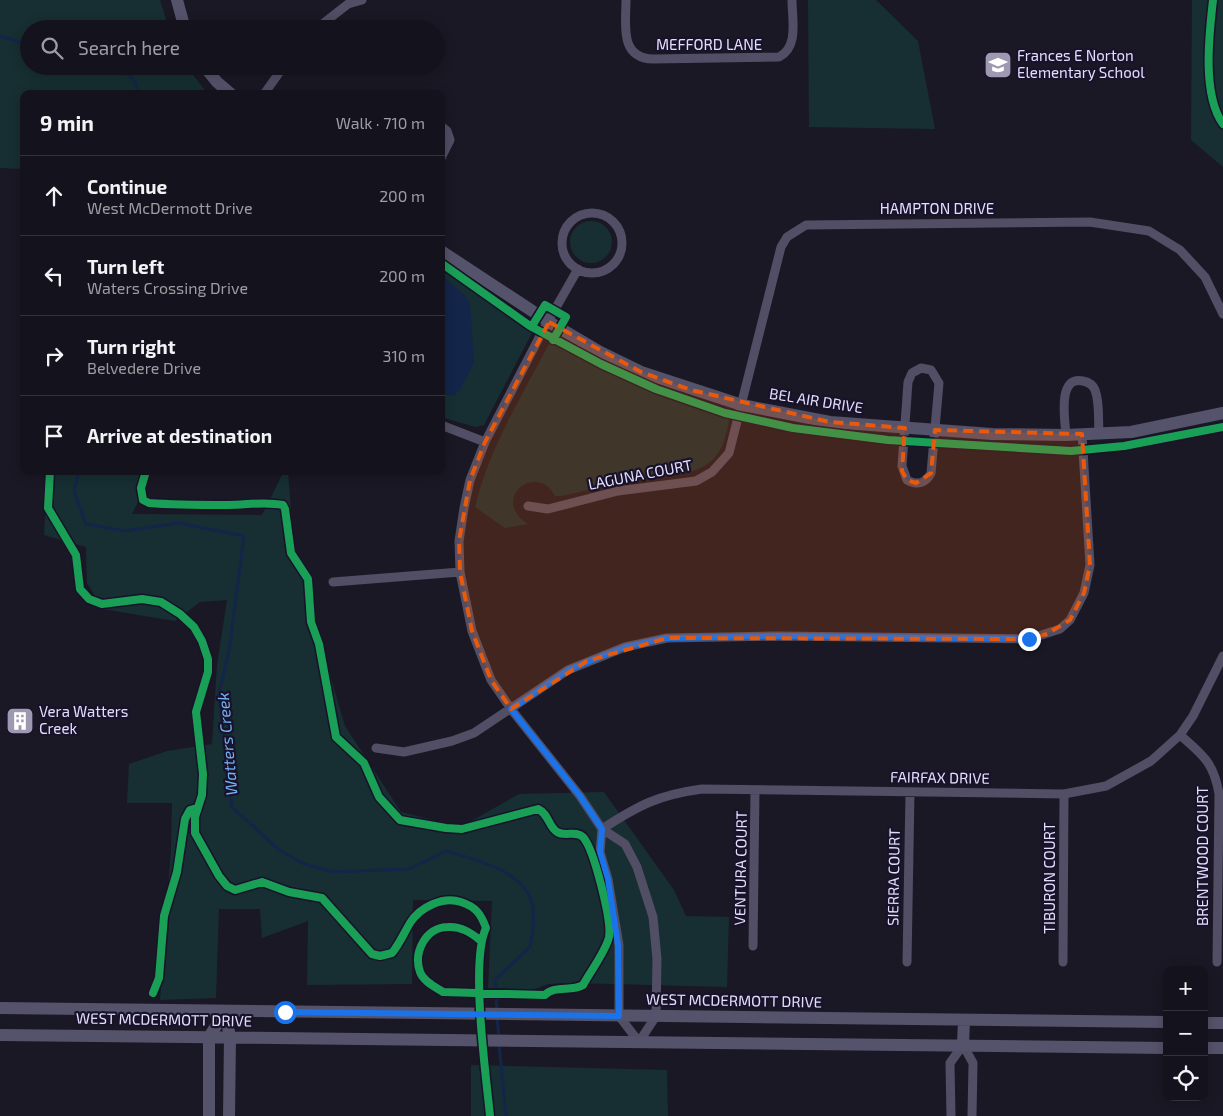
<!DOCTYPE html>
<html lang="en">
<head>
<meta charset="utf-8">
<style>
  body { margin:0; font-family:"Exo 2",sans-serif; background:#1d1b25; color:#f1f3f6 }
  .controls { position:absolute; right:15px; bottom:15px; display:grid; overflow:hidden; border-radius:10px; box-shadow:0 2px 12px #0003 }
  .controls button { width:45px; height:45px; display:grid; place-items:center; padding:0; border:0; border-bottom:1px solid #33323b; background:#14121c; color:#f1f3f6; font:25px sans-serif }
  .stop { position:absolute; width:15px; height:15px; margin:-11px; border:4px solid #1a73e8; border-radius:50%; background:#fff }
  .stop.end { background:#1a73e8; border-color:#fff; box-shadow:0 1px 5px #0008 }
  .list { margin:0; padding:0; list-style:none }
  h2 { display:flex; justify-content:space-between; align-items:center; height:65px; margin:0; padding:0 20px; font-size:21px }
  h2 small { font-size:16px; font-weight:400; color:#9d9ea3 }
  .list li { display:grid; grid-template-columns:32px 1fr auto; gap:15px; align-items:center; box-sizing:border-box; height:80px; padding:0 20px; border-top:1px solid #33323b }
  .list b { display:block; font-size:19px; white-space:nowrap }
  .list p { margin:0; font-size:16px; white-space:nowrap; color:#9d9ea3 }
  .list em { font-size:16px; font-style:normal; color:#9d9ea3 }
  .icon { flex:none; width:28px; height:28px; fill:none; stroke:currentColor; stroke-width:2; stroke-linecap:round; stroke-linejoin:round }
  .map { position:relative; flex:none; width:1223px; height:1116px; overflow:hidden }
  .search { position:absolute; background:#14121c; box-shadow:0 2px 12px #0003; left:20px; top:20px; width:425px; height:55px; display:flex; align-items:center; gap:12px; box-sizing:border-box; padding:0 18px; border-radius:28px; color:#9d9ea3; font-size:19px }
  .panel { position:absolute; background:#14121c; box-shadow:0 2px 12px #0003; left:20px; top:90px; width:425px; height:385px; border-radius:10px }
  .map>svg:first-child { display:block }
  .green { fill:#172f32 }
  .water { fill:#14254a }
  .lines { fill:none; stroke-linecap:round; stroke-linejoin:round }
  .stream { stroke:#14254a; stroke-width:3 }
  .street { stroke:#514e65; stroke-width:9 }
  .secondary { stroke:#55526b; stroke-width:12 }
  .cycleway-casing { stroke:#18132a; stroke-width:11 }
  .cycleway { stroke:#1a9f57; stroke-width:8 }
  .route { stroke:#1a73e8; stroke-width:6 }
  .marked { fill:#e8590c; fill-opacity:0.2; stroke:#e8590c; stroke-width:4; stroke-dasharray:10 6; stroke-linejoin:round }
  .labels { text-anchor:middle; stroke-width:4.5; stroke-linejoin:round; paint-order:stroke }
  .street-label { font-size:15px; fill:#e4defd; stroke:#18132a }
  .poi-label { font-size:15px; fill:#e4defd; stroke:#18132a; text-anchor:start }
  .water-label { font-size:16px; font-style:italic; fill:#73b1f6; stroke:#18132a }
</style>
</head>
<body>
<div class="map">
<svg width="1223" height="1116" viewBox="0 0 1223 1116">
  <rect width="100%" height="100%" fill="#1b1825"/>
  <path class="green" d="M 0,0 L 160,0 L 169,29 L 29,29 L 29,66 L 186,66 L 208,94 L 24,94 L 24,169 L 0,168 Z
    M 808,0 L 876,0 L 918,41 L 935,129 L 809,127 Z
    M 1192,0 L 1223,0 L 1223,167 L 1191,140 Z
    M570 242a21 21 0 1 1 42 0a21 21 0 1 1-42 0Z
    M 441,267 L 532,333 L 484,425 L 475,427 L 441,417 Z
    M 558,339 L 642,381 L 727,411 C 731,420 728,428 725,437 C 715,480 667,474 633,480 C 609,484 585,491 562,496 L 555,496 C 537,461 489,499 528,524 L 505,528 L 475,507 C 489,449 521,397 549,344 Z
    M 48,471 L 153,471 L 132,514 L 262,515 L 284,471 L 288,471 L 294,551 L 345,726 L 401,812 L 461,827 L 519,794 L 604,792 L 674,890 L 686,916 L 729,917 L 727,987 L 574,983 L 548,984 L 532,990 L 488,988 L 492,901 L 413,900 L 412,984 L 307,985 L 308,921 L 262,938 L 260,909 L 219,909 L 216,998 L 160,1000 L 171,848 L 172,803 L 127,803 L 129,764 L 167,751 L 212,744 L 217,665 L 227,600 L 200,602 L 175,621 L 103,609 L 87,583 L 86,547 L 44,535 Z
    M 471,1065 L 667,1070 L 668,1116 L 471,1116 Z"/>
  <path class="water" d="M 441,275 L 464,294 L 470,303 L 474,363 L 461,388 L 454,396 L 441,393 Z"/>
  <g class="lines">
    <path class="stream" d="M 0,36 L 29,45
      M 119,66 L 135,81 L 138,94
      M 79,471 L 74,491 L 86,524 L 125,531 L 178,523 L 244,536 L 229,651 L 219,693 L 223,738 L 232,807 L 279,850 L 304,864 L 333,872 L 409,869 L 446,851 C 474,859 529,872 533,908 C 535,920 532,935 530,947 L 495,980 L 497,1011
      M 497,1017 L 499,1038
      M 499,1044 L 506,1116"/>
    <path class="street" d="M 626,0 C 626,24 619,58 653,59 L 779,57 C 799,47 792,19 792,0
      M 316,29 L 348,4 L 362,0
      M 264,94 L 284,66
      M 441,126 L 447,131 L 450,140 L 441,158
      M562 243a30 30 0 1 1 60 0a30 30 0 1 1-60 0Z
      M 578,269 L 542,332 L 485,442 L 470,480 L 464,508 L 459,541 L 460,572 L 472,631 L 491,680 L 511,709 L 580,796 L 602,829 L 625,844 L 637,867 L 653,917 L 657,959 L 656,1016 L 639,1042 L 619,1016 L 619,945 L 608,879 L 600,852 L 602,829
      M 921,368 L 931,370 L 939,383 L 931,473 C 926,483 917,486 907,480 L 902,466 L 908,382 L 912,373 Z
      M 441,425 L 485,442
      M 1066,435 C 1065,421 1057,375 1083,381 C 1088,382 1093,385 1095,390 C 1100,403 1098,420 1099,433
      M 528,506 L 548,509 L 618,491 L 696,481 L 712,472 L 729,453 L 781,247 L 787,237 L 806,225 L 1090,222 L 1149,231 L 1180,250 L 1205,277 L 1223,314
      M 333,582 L 460,572
      M 1180,735 C 1203,755 1214,763 1219,794 L 1217,962
      M 376,748 L 404,752 L 452,741 L 474,733 L 568,670 L 625,647 L 667,638 L 778,636 L 1029,639 L 1060,629 L 1070,620 L 1084,593 L 1090,565 L 1082,434
      M 602,829 C 639,805 658,795 702,789 L 1064,794 L 1106,786 L 1151,761 L 1180,735 L 1193,716 L 1223,656
      M 753,946 L 755,790
      M 907,962 L 910,792
      M 1063,962 L 1064,794
      M 951,1116 L 950,1063 L 963,1045 L 973,1063 L 972,1116"/>
    <path class="secondary" d="M 177,0 L 185,29
      M 204,66 L 217,82 L 231,94
      M 441,251 L 549,322 L 600,352 L 641,372 L 742,405 L 830,422 L 992,434 L 1066,435 L 1131,432 L 1223,413
      M 0,1008 L 1167,1022
      M 225,1012 L 230,1037 L 229,1116
      M 1204,1023 L 1223,1023
      M 0,1035 L 1167,1048
      M 963,1045 L 964,1020
      M 1204,1048 L 1223,1048
      M 209,1116 L 209,1037 L 225,1012"/>
    <defs>
      <path id="cycleway" d="M 1213,0 C 1209,35 1202,95 1223,124
        M 441,263 L 530,326 L 601,364 L 656,389 L 725,413 L 793,428 L 888,440 L 1071,451 L 1124,446 L 1223,427
        M 532,326 L 545,305 L 566,317 L 553,340
        M 50,471 L 48,508 L 76,555 L 80,589 L 89,599 L 102,604 L 142,599 L 161,602 L 180,614 L 194,627 L 202,641 L 208,659 L 208,672 L 196,712 L 203,774 L 202,795 L 195,817 L 195,833 L 219,876 L 227,886 L 235,890 L 262,882 L 289,892 L 322,898 L 372,954 L 380,956 L 392,953 C 400,943 404,933 410,923 C 420,907 443,896 461,902 C 476,907 481,914 486,928 C 470,961 486,1075 490,1116
        M 146,471 L 141,488 L 143,500 L 149,503 C 175,505 202,505 228,505 C 247,505 264,501 283,505 L 285,509 L 291,553 L 308,579 L 311,622 L 319,644 L 336,737 L 364,763 L 379,797 L 400,820 L 446,828 L 462,829 L 538,809 C 549,814 548,826 557,832 C 565,837 576,830 583,837 C 594,849 612,921 609,937 C 606,951 590,972 583,985 C 571,992 555,985 545,995 L 443,992 C 435,987 423,981 420,972 C 413,952 426,927 448,927 C 461,926 471,933 480,940
        M 153,993 L 159,978 L 164,916 L 177,872 L 185,819 L 190,810 L 197,808"/>
    </defs>
    <use href="#cycleway" class="cycleway-casing"/>
    <use href="#cycleway" class="cycleway"/>
  </g>
  <g class="lines">
    <path class="route" d="M 285,1012 L 619,1016 L 618,945 L 608,879 L 600,852 L 602,829 L 580,796 L 511,709 L 568,670 L 587,662 L 625,647 L 666,638 L 778,636 L 1029,639"/>
  </g>
  <path class="marked" d="M 549,322 L 641,372 L 691,390 L 830,422 L 905,428 L 902,471 L 907,480 L 916,483 L 931,473 L 935,430 L 1082,434 L 1090,565 L 1084,593 L 1070,620 L 1047,634 L 1029,639 L 667,638 L 587,661 L 511,709 L 491,680 L 472,631 L 460,572 L 459,541 L 470,480 L 485,442 Z"/>
  <defs>
    <symbol id="school-square" viewBox="-11 -11 22 22"><rect x="-9" y="-9" width="18" height="18" rx="4" fill="#9e99b1" stroke="#18132a"/><path d="M0-5L7-2L0 1L-7-2ZM-4 1L0 2.5L4 1V4Q0 6-4 4Z" fill="#fff"/></symbol>
    <symbol id="building-square" viewBox="-11 -11 22 22"><rect x="-9" y="-9" width="18" height="18" rx="4" fill="#9e99b1" stroke="#18132a"/><path d="M-4-6H4V6H1V3H-1V6H-4ZM-2.5-4.3h1.7v1.8h-1.7ZM.8-4.3h1.7v1.8H.8ZM-2.5-1h1.7V.8h-1.7ZM.8-1h1.7V.8H.8Z" fill="#fff"/></symbol>
  </defs>
  <g fill-rule="evenodd">
    <use href="#school-square" x="982" y="49" width="32" height="32"/>
    <use href="#building-square" x="4" y="705" width="32" height="32"/>
  </g>
  <g class="labels">
    <g class="street-label">
      <text x="709" y="50">MEFFORD LANE</text>
      <text x="937" y="214">HAMPTON DRIVE</text>
      <text transform="translate(816 401) rotate(9)" y="5">BEL AIR DRIVE</text>
      <text transform="translate(640 475) rotate(-11)" y="5">LAGUNA COURT</text>
      <text transform="translate(940 778) rotate(1)" y="5">FAIRFAX DRIVE</text>
      <text transform="translate(1203 856) rotate(-90)" y="5">BRENTWOOD COURT</text>
      <text transform="translate(741 868) rotate(-89)" y="5">VENTURA COURT</text>
      <text transform="translate(894 877) rotate(-89)" y="5">SIERRA COURT</text>
      <text transform="translate(1050 878) rotate(-90)" y="5">TIBURON COURT</text>
      <text transform="translate(734 1001) rotate(1)" y="5">WEST MCDERMOTT DRIVE</text>
      <text transform="translate(164 1020) rotate(1)" y="5">WEST MCDERMOTT DRIVE</text>
    </g>
    <g class="poi-label">
      <text x="1017" y="61">Frances E Norton<tspan x="1017" dy="17">Elementary School</tspan></text>
      <text x="39" y="717">Vera Watters<tspan x="39" dy="17">Creek</tspan></text>
    </g>
    <g class="water-label">
      <text transform="translate(227 744) rotate(-95)" y="6">Watters Creek</text>
    </g>
  </g>
</svg>
<div class="controls">
<button>+</button>
<button>−</button>
<button><svg class="icon" aria-label="locate" viewBox="0 0 24 24"><circle cx="12" cy="12" r="6"/><path d="M12 2v4M12 18v4M2 12h4M18 12h4"/></svg></button>
</div>
<div class="stop" style="left:285px;top:1012px"></div>
<div class="stop end" style="left:1029px;top:639px"></div>
<div class="search"><svg class="icon" aria-label="search" viewBox="0 0 24 24"><circle cx="10" cy="10" r="6"/><path d="M15 15l6 6"/></svg>Search here</div>
<section class="panel">
<h2>9 min<small>Walk · 710 m</small></h2>
<ul class="list">
<li><svg class="icon" aria-label="ahead" viewBox="0 0 24 24"><path d="M12 20V5M6 11l6-6 6 6"/></svg><div><b>Continue</b><p>West McDermott Drive</p></div><em>200 m</em></li>
<li><svg class="icon" aria-label="left" viewBox="0 0 24 24"><path d="M17 20v-9H6M10 6l-5 5 5 5"/></svg><div><b>Turn left</b><p>Waters Crossing Drive</p></div><em>200 m</em></li>
<li><svg class="icon" aria-label="right" viewBox="0 0 24 24"><path d="M7 20v-9h11M14 6l5 5-5 5"/></svg><div><b>Turn right</b><p>Belvedere Drive</p></div><em>310 m</em></li>
<li><svg class="icon" aria-label="arrive" viewBox="0 0 24 24"><path d="M6 21V4h12l-3 4 3 4H6"/></svg><div><b>Arrive at destination</b></div></li>
</ul>
</section>
</div>
</body>
</html>
